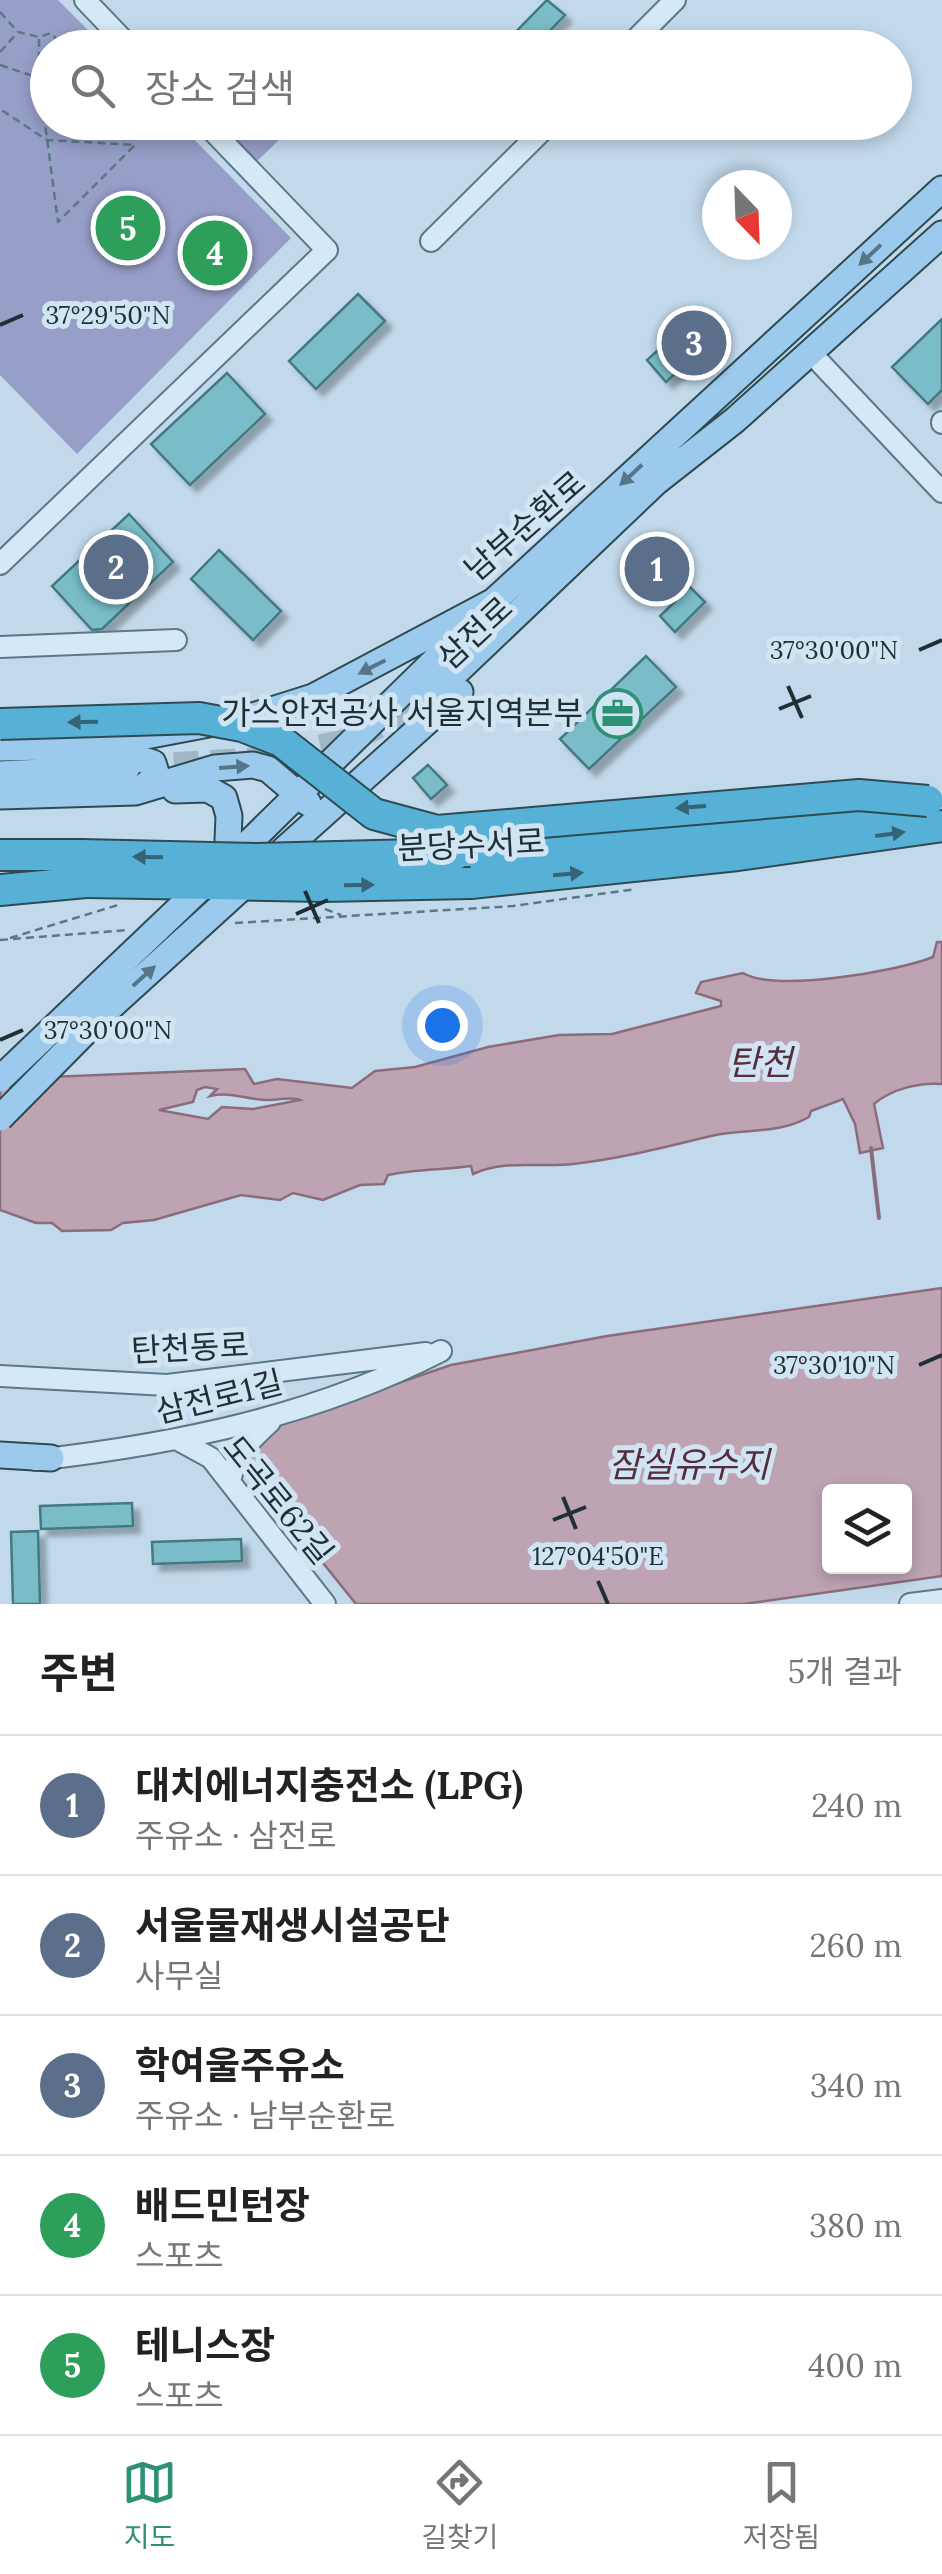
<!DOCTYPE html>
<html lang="ko">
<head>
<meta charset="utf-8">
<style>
  body { margin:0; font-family:Lora,"Noto Sans KR",serif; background:#f2f2f2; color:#222 }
  .controls { position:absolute; right:30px; bottom:30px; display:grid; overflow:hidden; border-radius:10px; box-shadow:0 5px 15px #0003 }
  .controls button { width:90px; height:90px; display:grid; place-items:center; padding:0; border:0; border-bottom:2px solid #e0e0e0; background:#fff; color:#222; font:50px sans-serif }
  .compass { position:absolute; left:702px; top:170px; width:90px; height:90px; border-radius:50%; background:#fff; box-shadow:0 5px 15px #0003; rotate:157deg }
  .you { position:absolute; left:442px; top:1025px; width:35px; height:35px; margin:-25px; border:8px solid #fff; border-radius:50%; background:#1a73e8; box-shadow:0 0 0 15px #1a73e833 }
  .badge { display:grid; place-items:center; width:65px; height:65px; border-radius:50%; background:#2e9075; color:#fff; font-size:32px; font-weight:700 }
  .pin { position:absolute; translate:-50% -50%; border:5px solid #fff; box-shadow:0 2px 10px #0006 }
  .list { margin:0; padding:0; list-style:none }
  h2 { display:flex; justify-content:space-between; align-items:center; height:130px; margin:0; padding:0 40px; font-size:42px }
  h2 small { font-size:32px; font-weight:400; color:#767676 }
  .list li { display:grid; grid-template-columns:65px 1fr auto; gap:30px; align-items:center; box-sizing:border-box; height:140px; padding:0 40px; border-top:2px solid #e0e0e0 }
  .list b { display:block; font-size:38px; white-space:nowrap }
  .list p { margin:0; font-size:32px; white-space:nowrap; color:#767676 }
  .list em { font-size:32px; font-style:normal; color:#767676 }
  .icon { flex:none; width:55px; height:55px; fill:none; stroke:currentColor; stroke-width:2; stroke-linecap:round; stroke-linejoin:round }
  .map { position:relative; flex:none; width:942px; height:1604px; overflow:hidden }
  .search { position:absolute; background:#fff; box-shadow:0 5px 15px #0003; left:30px; right:30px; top:30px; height:110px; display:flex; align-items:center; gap:25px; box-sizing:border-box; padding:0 35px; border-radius:55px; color:#767676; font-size:38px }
  .sheet { height:830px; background:#fff }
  nav { display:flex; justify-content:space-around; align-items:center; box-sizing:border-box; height:140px; border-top:2px solid #e0e0e0; background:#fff; font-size:28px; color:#767676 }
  nav a { display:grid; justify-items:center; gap:5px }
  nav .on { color:#2e9075 }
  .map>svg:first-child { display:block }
  .green { fill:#979ec8 }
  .water { fill:#bea4b3; stroke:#8b6c7c; stroke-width:2.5; fill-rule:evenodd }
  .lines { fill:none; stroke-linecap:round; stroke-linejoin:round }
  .stream { stroke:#8b6c7c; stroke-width:4 }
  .building { fill:#7abcc7; stroke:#427982; stroke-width:2.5; filter:url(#shadow) }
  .major-tunnel { stroke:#a1b7c7; stroke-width:25; stroke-dasharray:25 12; stroke-linecap:butt }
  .minor-casing { stroke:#5a7984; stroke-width:24 }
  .major-casing { stroke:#2e4b52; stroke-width:29 }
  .highway-casing { stroke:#2e4b52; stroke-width:34 }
  .path { stroke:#5a7984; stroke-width:2.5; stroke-dasharray:8 5; stroke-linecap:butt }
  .minor { stroke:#d5e8f7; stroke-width:20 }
  .major { stroke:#9bcaed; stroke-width:25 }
  .highway { stroke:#57b1d6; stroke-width:30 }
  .major-bridge-casing { stroke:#2e4b52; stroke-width:29; stroke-linecap:butt }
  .highway-bridge-casing { stroke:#2e4b52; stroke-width:34; stroke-linecap:butt }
  .major-bridge { stroke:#9bcaed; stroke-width:25 }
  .highway-bridge { stroke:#57b1d6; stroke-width:30 }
  .oneway { fill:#567588 }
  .oneway2 { fill:#356475 }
  .ticks { fill:none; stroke:#1e3035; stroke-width:4 }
  .labels { text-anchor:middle; stroke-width:10; stroke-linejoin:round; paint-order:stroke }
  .street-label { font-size:32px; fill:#1e3035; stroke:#d1e4f3 }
  .poi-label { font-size:32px; fill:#1e3035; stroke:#d1e4f3; text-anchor:end }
  .water-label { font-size:35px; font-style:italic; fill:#542e3a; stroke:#d1e4f3 }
  .ticks-label { font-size:25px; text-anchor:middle; fill:#1e3035; stroke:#d1e4f3; stroke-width:10; stroke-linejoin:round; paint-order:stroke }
</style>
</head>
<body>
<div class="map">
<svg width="942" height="1604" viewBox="0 0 942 1604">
  <defs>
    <filter id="shadow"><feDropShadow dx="7" dy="7" stdDeviation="2.5" flood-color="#0004"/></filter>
  </defs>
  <rect width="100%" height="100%" fill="#c2d9eb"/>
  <path class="green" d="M 0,0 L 58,0 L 105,47 L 48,48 L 48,122 L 178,123 L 291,238 L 77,454 L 0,375 Z
    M 219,123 L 297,123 L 257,161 Z"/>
  <path class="water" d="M 937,942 L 942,942 L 942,1084 C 920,1082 891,1089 874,1104 L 883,1148 L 860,1153 L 855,1124 L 843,1099 L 811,1111 L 809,1117 C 777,1135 745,1128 711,1136 C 666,1147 619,1159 573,1164 C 540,1168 504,1159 473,1174 L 471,1166 C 442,1170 416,1169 388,1175 L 384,1184 L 360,1185 L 323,1200 L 293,1193 L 280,1200 L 241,1195 L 154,1220 L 123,1223 L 111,1230 L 62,1231 L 52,1223 L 36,1223 L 0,1210 L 0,1079 L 245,1069 L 254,1084 L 277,1079 L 352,1088 L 375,1071 L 415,1067 L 488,1047 L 559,1035 L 612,1034 L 721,1006 L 721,1001 L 696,993 L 701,982 L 743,973 C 775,992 896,972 933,957 ZM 205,1087 L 217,1089 L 210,1096 C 231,1091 246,1100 268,1100 C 281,1100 291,1096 300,1100 L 253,1109 L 222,1107 L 208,1119 L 159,1110 L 193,1102 L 197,1090 Z
    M 942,1288 L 942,1576 L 744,1604 L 356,1604 L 245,1466 L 266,1428 L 451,1365 L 607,1336 ZM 830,1491 L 904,1491 L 904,1566 L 830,1566 Z"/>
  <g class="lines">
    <path class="stream" d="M 871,1148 L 879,1218"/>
  </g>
  <path class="building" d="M 547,0 L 565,15 L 533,48 L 500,48 Z
    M 358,294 L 385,321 L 316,389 L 289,361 Z
    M 702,310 L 722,331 L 666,382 L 647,360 Z
    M 942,319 L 942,390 L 928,404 L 892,367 Z
    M 227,373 L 265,414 L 190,485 L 151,444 Z
    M 129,514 L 173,562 L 102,629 L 92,630 L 52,586 Z
    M 219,550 L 281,611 L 253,640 L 191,579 Z
    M 690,587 L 705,602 L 675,632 L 660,616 Z
    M 646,656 L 676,687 L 589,769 L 560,739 Z
    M 428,765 L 447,785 L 431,799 L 413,778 Z
    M 132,1503 L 133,1526 L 41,1529 L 40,1506 Z
    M 38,1531 L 40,1604 L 13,1604 L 11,1532 Z
    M 241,1539 L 242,1561 L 153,1564 L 152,1542 Z"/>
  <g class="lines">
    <path class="major-tunnel" d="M 137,767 L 266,759 L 352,740 L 428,699"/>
    <defs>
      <path id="minor" d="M 85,0 L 131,48
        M 627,48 L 675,0
        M 431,241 L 551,122
        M 810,352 L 942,492
        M 942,422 L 942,423
        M 0,564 L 327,250 L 204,122
        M 0,647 L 176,640
        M 0,1376 L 167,1385 L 426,1353
        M 180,1441 L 211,1458 L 325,1604
        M 36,1460 C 177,1444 314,1416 441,1351
        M 230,1481 C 236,1454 250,1440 270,1422
        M 910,1604 L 942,1600"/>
      <path id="major" d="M 428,699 L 656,482 L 735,420 L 942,234
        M 0,748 L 93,746 L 256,715 L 313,697 L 494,601 L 942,189
        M 108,749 L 153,763 L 157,776 L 139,790
        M 0,774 L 127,768
        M 175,790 L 208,789 L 224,798 L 229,816 L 227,864
        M 0,796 L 135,792 L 215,768 L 253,765 L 268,769 L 308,803
        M 267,865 L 460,692
        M 223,868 L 473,623
        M 0,1455 L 51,1458"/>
      <path id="highway" d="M 456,854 L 642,838 L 899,805
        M 0,855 L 81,855
        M 471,883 L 738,855 L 942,826
        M 0,890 L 86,882"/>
    </defs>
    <use href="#minor" class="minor-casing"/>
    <use href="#major" class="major-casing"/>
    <use href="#highway" class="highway-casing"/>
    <path class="path" d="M 0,12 L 16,30
      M 39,39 L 39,78 L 48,74
      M 0,52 L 18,32 L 39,37 L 51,33 L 65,48
      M 0,65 L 39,78 L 58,222 L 135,145 L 47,140 L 0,109
      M 121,122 L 135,144
      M 325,909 L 341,915
      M 235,923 L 513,906 L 636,889
      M 10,938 L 118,905
      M 0,940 L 128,930"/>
    <use href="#minor" class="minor"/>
    <use href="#major" class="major"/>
    <use href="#highway" class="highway"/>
    <defs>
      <path id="major-bridge" d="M 0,1079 L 211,878
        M 0,1118 L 105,1012 L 248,882"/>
      <path id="highway-bridge" d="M 0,724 L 199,718 L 242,726 L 281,741 L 374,814 L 437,831 L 859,795 L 928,801
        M 81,855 L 257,859 L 456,854
        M 86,882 L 323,886 L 471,883"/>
    </defs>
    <use href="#major-bridge" class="major-bridge-casing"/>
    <use href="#highway-bridge" class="highway-bridge-casing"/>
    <use href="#major-bridge" class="major-bridge"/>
    <use href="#highway-bridge" class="highway-bridge"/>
  </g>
  <defs><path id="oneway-solid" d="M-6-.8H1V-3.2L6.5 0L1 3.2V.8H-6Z" transform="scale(2.5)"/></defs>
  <g class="oneway">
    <use href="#oneway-solid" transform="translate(870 255) rotate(137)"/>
    <use href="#oneway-solid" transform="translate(631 475) rotate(137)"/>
    <use href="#oneway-solid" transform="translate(372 667) rotate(153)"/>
    <use href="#oneway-solid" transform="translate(234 767) rotate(-4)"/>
    <use href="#oneway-solid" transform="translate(144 976) rotate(-42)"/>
  </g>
  <g class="oneway2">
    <use href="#oneway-solid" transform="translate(83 722) rotate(179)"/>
    <use href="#oneway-solid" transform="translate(691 807) rotate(176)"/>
    <use href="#oneway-solid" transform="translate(890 834) rotate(-8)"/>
    <use href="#oneway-solid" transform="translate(148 857) rotate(-179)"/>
    <use href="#oneway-solid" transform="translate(568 874) rotate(-5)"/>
    <use href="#oneway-solid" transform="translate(359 885) rotate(-1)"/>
  </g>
  <path class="ticks" d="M 0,325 L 23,315M 919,650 L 942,640M 788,686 L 802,718M 779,709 L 811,696M 305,891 L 319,923M 296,914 L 328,900M 0,1040 L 23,1030M 919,1365 L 942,1355M 563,1497 L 576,1529M 553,1520 L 586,1507M 598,1581 L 608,1604"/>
  <defs>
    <symbol id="office-ring" viewBox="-11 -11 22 22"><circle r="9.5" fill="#d1e4f3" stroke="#2e9075" stroke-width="1.5"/><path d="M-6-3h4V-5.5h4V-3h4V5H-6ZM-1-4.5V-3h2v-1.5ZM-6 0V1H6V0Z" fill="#2e9075"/></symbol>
  </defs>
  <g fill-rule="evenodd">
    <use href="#office-ring" x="590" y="686" width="55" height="55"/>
  </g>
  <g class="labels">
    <g class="street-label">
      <text transform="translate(525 526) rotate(-41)" y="11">남부순환로</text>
      <text transform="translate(475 633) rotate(-43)" y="11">삼전로</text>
      <text transform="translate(471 845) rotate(-3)" y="11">분당수서로</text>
      <text transform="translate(190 1348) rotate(-3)" y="11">탄천동로</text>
      <text transform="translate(219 1397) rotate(-14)" y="11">삼전로1길</text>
      <text transform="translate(278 1500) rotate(51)" y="11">도곡로62길</text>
    </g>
    <g class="poi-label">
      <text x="583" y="724">가스안전공사 서울지역본부</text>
    </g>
    <g class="water-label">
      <text x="760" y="1075">탄천</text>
      <text x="689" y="1477">잠실유수지</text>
    </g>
  </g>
  <g class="ticks-label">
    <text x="108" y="324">37°29'50"N</text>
    <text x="834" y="659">37°30'00"N</text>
    <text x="108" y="1039">37°30'00"N</text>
    <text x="834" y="1374">37°30'10"N</text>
    <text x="598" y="1565">127°04'50"E</text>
  </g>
</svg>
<div class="controls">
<button><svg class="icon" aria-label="layers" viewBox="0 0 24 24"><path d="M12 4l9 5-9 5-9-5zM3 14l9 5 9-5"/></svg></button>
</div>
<svg class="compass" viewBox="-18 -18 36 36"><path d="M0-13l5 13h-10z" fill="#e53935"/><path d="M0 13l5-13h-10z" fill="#767676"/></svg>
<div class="you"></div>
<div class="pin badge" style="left:657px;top:569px;background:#5c6f8a">1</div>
<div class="pin badge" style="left:116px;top:567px;background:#5c6f8a">2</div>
<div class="pin badge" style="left:694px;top:343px;background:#5c6f8a">3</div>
<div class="pin badge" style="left:215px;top:253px;background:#2e9e5b">4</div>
<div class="pin badge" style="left:128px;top:228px;background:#2e9e5b">5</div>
<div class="search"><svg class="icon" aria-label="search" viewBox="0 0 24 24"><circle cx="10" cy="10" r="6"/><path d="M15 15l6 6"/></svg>장소 검색</div>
</div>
<section class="sheet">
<h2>주변<small>5개 결과</small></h2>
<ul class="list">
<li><span class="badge" style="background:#5c6f8a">1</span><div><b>대치에너지충전소 (LPG)</b><p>주유소 · 삼전로</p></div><em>240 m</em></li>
<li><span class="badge" style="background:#5c6f8a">2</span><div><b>서울물재생시설공단</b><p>사무실</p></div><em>260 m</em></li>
<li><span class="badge" style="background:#5c6f8a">3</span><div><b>학여울주유소</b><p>주유소 · 남부순환로</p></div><em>340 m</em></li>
<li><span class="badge" style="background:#2e9e5b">4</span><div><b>배드민턴장</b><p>스포츠</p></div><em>380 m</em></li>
<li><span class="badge" style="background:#2e9e5b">5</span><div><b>테니스장</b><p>스포츠</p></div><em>400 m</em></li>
</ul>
</section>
<nav>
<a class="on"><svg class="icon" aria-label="map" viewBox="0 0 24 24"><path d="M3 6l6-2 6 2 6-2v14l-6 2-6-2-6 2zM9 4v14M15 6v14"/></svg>지도</a>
<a><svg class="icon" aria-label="directions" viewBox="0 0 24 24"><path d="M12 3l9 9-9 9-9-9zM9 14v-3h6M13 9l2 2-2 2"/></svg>길찾기</a>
<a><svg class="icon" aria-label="saved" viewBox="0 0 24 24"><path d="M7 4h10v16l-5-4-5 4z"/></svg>저장됨</a>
</nav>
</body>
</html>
